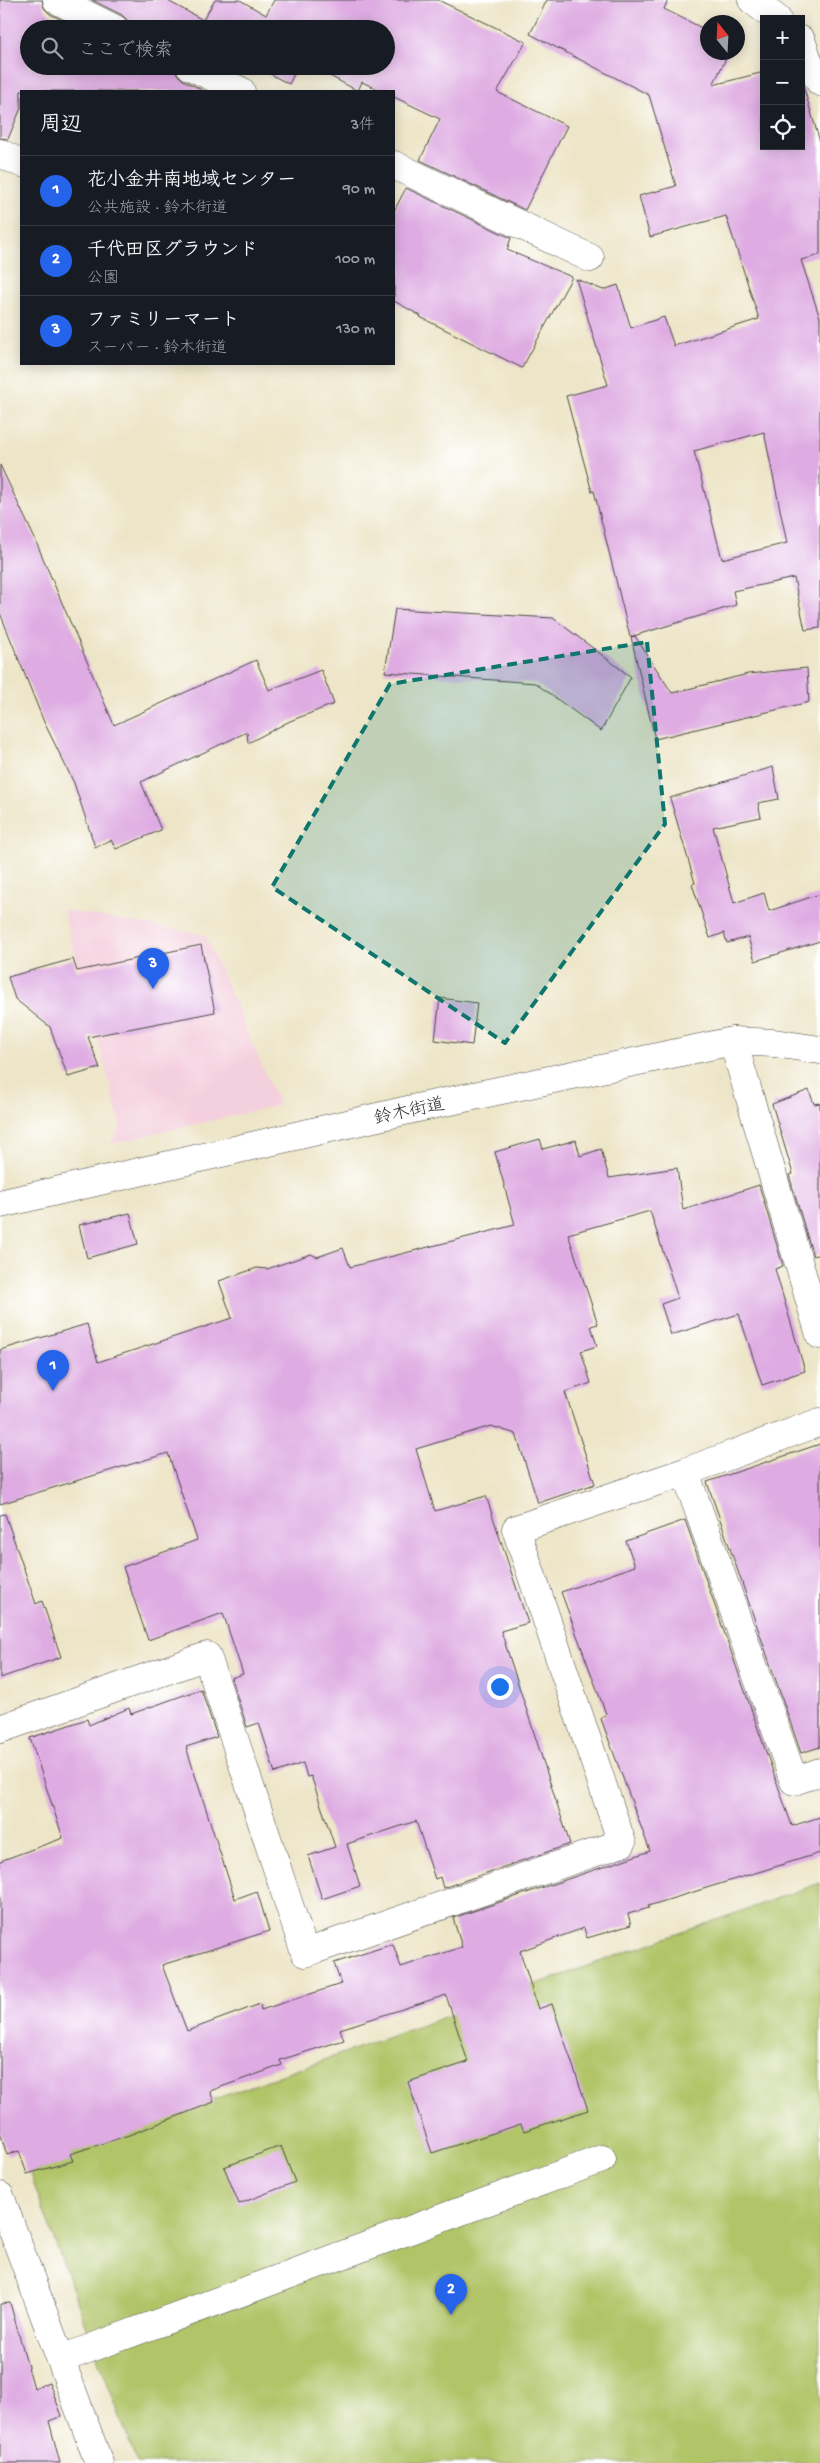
<!DOCTYPE html>
<html lang="ja">
<head>
<meta charset="utf-8">
<style>
  body { margin:0; font-family:"Gochi Hand","Klee One",sans-serif; background:#242831; color:#f1f3f6 }
  .controls { position:absolute; right:15px; top:15px; display:grid; overflow:hidden; border-radius:0px; box-shadow:0 2px 12px #0003 }
  .controls button { width:45px; height:45px; display:grid; place-items:center; padding:0; border:0; border-bottom:1px solid #363941; background:#171b24; color:#f1f3f6; font:25px sans-serif }
  .compass { position:absolute; left:700px; top:15px; width:45px; height:45px; border-radius:50%; background:#171b24; box-shadow:0 2px 12px #0003; rotate:342deg }
  .you { position:absolute; left:499px; top:1686px; width:18px; height:18px; margin:-12px; border:4px solid #fff; border-radius:50%; background:#1a73e8; box-shadow:0 0 0 8px #1a73e833 }
  .badge { display:grid; place-items:center; width:32px; height:32px; border-radius:50%; background:#2563eb; color:#fff; font-size:16px; font-weight:700 }
  .pin { position:absolute; translate:-50% -41px; filter:drop-shadow(0 1px 2px #0008) }
  .pin::after { content:''; position:absolute; top:26px; width:18px; height:15px; background:inherit; clip-path:polygon(0 0,100% 0,50% 100%) }
  .list { margin:0; padding:0; list-style:none }
  h2 { display:flex; justify-content:space-between; align-items:center; height:65px; margin:0; padding:0 20px; font-size:21px }
  h2 small { font-size:16px; font-weight:400; color:#9ea1a6 }
  .list li { display:grid; grid-template-columns:32px 1fr auto; gap:15px; align-items:center; box-sizing:border-box; height:70px; padding:0 20px; border-top:1px solid #363941 }
  .list b { display:block; font-size:19px; white-space:nowrap }
  .list p { margin:0; font-size:16px; white-space:nowrap; color:#9ea1a6 }
  .list em { font-size:16px; font-style:normal; color:#9ea1a6 }
  .icon { flex:none; width:28px; height:28px; fill:none; stroke:currentColor; stroke-width:2; stroke-linecap:round; stroke-linejoin:round }
  .map { position:relative; flex:none; width:820px; height:2463px; overflow:hidden }
  .search { position:absolute; background:#171b24; box-shadow:0 2px 12px #0003; left:20px; top:20px; width:375px; height:55px; display:flex; align-items:center; gap:12px; box-sizing:border-box; padding:0 18px; border-radius:28px; color:#9ea1a6; font-size:19px }
  .panel { position:absolute; background:#171b24; box-shadow:0 2px 12px #0003; left:20px; top:90px; width:375px; height:275px; border-radius:0px }
  .map>svg:first-child { display:block }
  .built { fill:#f4cfdd }
  .green { fill:#b1c468; stroke:#6e784a }
  .building { fill:#deabe2; fill-rule:evenodd }
  .lines { fill:none; stroke-linecap:round; stroke-linejoin:round }
  .minor-casing { stroke:#484742; stroke-width:29 }
  .tertiary-casing { stroke:#484742; stroke-width:29 }
  .minor { stroke:#fff; stroke-width:28 }
  .tertiary { stroke:#fff; stroke-width:28 }
  .marked { fill:#0f766e; fill-opacity:0.2; stroke:#0f766e; stroke-width:4; stroke-dasharray:10 6; stroke-linejoin:round }
  .labels { text-anchor:middle; stroke-width:4; stroke-linejoin:round; paint-order:stroke }
  .street-label { font-size:18px; fill:#2b2b2b; stroke:#fff }
</style>
</head>
<body>
<div class="map">
<svg width="820" height="2463" viewBox="0 0 820 2463">
  <rect width="100%" height="100%" fill="#fff"/>
  <filter id="ink" filterUnits="userSpaceOnUse"><feTurbulence type="fractalNoise" baseFrequency=".02" numOctaves="2"/><feDisplacementMap in="SourceGraphic" scale="10" xChannelSelector="R" yChannelSelector="G"/><feConvolveMatrix kernelMatrix="1 2 1 2 8 2 1 2 1" color-interpolation-filters="sRGB"/></filter>
  <filter id="wash" filterUnits="userSpaceOnUse"><feTurbulence type="fractalNoise" baseFrequency=".0096" numOctaves="4" result="noise"/><feDisplacementMap in="SourceGraphic" scale="20" xChannelSelector="R" yChannelSelector="G"/><feGaussianBlur stdDeviation="1.12" result="paint"/><feColorMatrix in="noise" values="0 0 0 0 0 0 0 0 0 0 0 0 0 0 0 0 0 1.4 0 .05"/><feComposite in="paint" operator="in"/></filter>
  <g filter="url(#wash)">
    <rect width="100%" height="100%" fill="#ede5c7"/>
    <path class="built" d="M 63,910 L 205,935 L 279,1105 L 110,1144 L 121,1127 Z"/>
    <path class="green" d="M 820,1883 L 820,2463 L 137,2463 L 27,2166 Z"/>
    <g id="blocks">
      <path class="building" d="M 0,0 L 42,0 L 44,8 L 50,14 L 80,29 L 29,29 L 29,66 L 174,66 L 177,74 L 183,80 L 204,91 L 21,91 L 21,108 L 8,139 L 0,138 Z
        M 92,0 L 166,0 L 203,20 L 215,0 L 240,0 L 266,15 L 274,0 L 438,0 L 526,42 L 497,92 L 567,126 L 525,210 L 420,160 L 440,119 L 394,97 L 394,91 L 382,91 L 362,82 L 358,91 L 311,66 L 386,66 L 386,29 L 131,29 L 128,21 L 122,15 Z
        M 547,0 L 668,0 L 664,9 L 708,31 L 708,52 L 729,52 L 713,85 L 764,72 L 764,146 L 801,146 L 802,82 L 820,142 L 820,255 L 801,260 L 820,318 L 820,628 L 805,630 L 794,578 L 733,591 L 736,605 L 630,637 L 594,491 L 592,492 L 566,396 L 608,385 L 576,279 L 603,290 L 618,285 L 631,328 L 664,317 L 674,346 L 759,319 L 726,216 L 650,237 L 639,196 L 676,186 L 649,95 L 530,34 ZM 764,432 L 787,543 L 722,559 L 694,451 Z
        M 255,66 L 298,66 L 289,84 Z
        M 406,188 L 511,238 L 507,250 L 572,277 L 522,368 L 420,317 L 421,316 L 394,301 L 394,211 Z
        M 0,465 L 34,537 L 114,725 L 256,660 L 269,690 L 321,670 L 334,704 L 290,721 L 248,743 L 247,732 L 141,782 L 161,830 L 116,849 L 111,840 L 95,847 L 74,783 L 44,722 L 0,613 Z
        M 395,609 L 553,618 L 631,677 L 601,731 L 535,683 L 385,672 Z
        M 635,636 L 672,693 L 748,674 L 807,668 L 809,702 L 655,739 L 631,637 Z
        M 773,767 L 779,799 L 758,803 L 761,817 L 713,827 L 734,903 L 764,893 L 769,911 L 820,894 L 820,941 L 755,961 L 748,937 L 727,943 L 724,933 L 710,938 L 692,884 L 695,883 L 670,798 Z
        M 201,945 L 215,1012 L 88,1037 L 100,1068 L 68,1077 L 50,1027 L 15,999 L 8,977 L 73,959 L 77,971 Z
        M 440,998 L 477,1003 L 472,1045 L 435,1040 Z
        M 809,1090 L 814,1104 L 820,1103 L 820,1254 L 813,1256 L 789,1175 L 793,1174 L 772,1104 Z
        M 540,1139 L 543,1149 L 576,1140 L 580,1156 L 601,1149 L 609,1178 L 677,1168 L 683,1210 L 759,1185 L 783,1266 L 775,1269 L 805,1371 L 762,1385 L 739,1314 L 671,1335 L 661,1304 L 678,1298 L 650,1211 L 568,1234 L 598,1324 L 591,1326 L 597,1346 L 581,1351 L 591,1383 L 565,1392 L 595,1484 L 538,1503 L 516,1434 L 491,1426 L 416,1449 L 435,1511 L 486,1496 L 528,1623 L 501,1631 L 570,1844 L 443,1888 L 440,1877 L 435,1879 L 416,1821 L 347,1844 L 360,1886 L 322,1899 L 308,1856 L 335,1847 L 311,1776 L 307,1777 L 303,1763 L 275,1773 L 259,1723 L 247,1727 L 231,1678 L 243,1674 L 223,1613 L 148,1640 L 123,1567 L 197,1540 L 168,1453 L 0,1504 L 0,1350 L 87,1324 L 98,1362 L 232,1318 L 219,1281 L 257,1268 L 267,1269 L 311,1254 L 317,1257 L 343,1248 L 350,1267 L 515,1225 L 495,1152 Z
        M 130,1213 L 138,1244 L 87,1258 L 79,1225 Z
        M 820,1444 L 820,1747 L 801,1753 L 707,1482 Z
        M 5,1514 L 36,1604 L 42,1601 L 61,1657 L 0,1678 L 0,1515 Z
        M 685,1520 L 792,1826 L 820,1817 L 820,1853 L 648,1906 L 649,1908 L 628,1914 L 631,1925 L 587,1938 L 584,1928 L 520,1951 L 538,2009 L 552,2004 L 588,2110 L 524,2131 L 521,2124 L 432,2153 L 408,2082 L 468,2062 L 446,1995 L 340,2029 L 344,2040 L 280,2060 L 282,2065 L 210,2091 L 214,2102 L 129,2135 L 70,2154 L 73,2161 L 27,2174 L 19,2151 L 7,2155 L 0,2132 L 0,1861 L 63,1838 L 30,1738 L 87,1719 L 89,1725 L 129,1708 L 131,1714 L 201,1689 L 217,1737 L 186,1747 L 235,1899 L 257,1891 L 269,1931 L 162,1965 L 187,2031 L 260,2004 L 261,2010 L 341,1984 L 334,1963 L 393,1944 L 401,1967 L 462,1947 L 453,1918 L 650,1851 L 601,1719 L 606,1714 L 561,1592 L 635,1566 L 626,1541 Z
        M 281,2146 L 295,2182 L 239,2204 L 224,2167 Z
        M 10,2303 L 34,2388 L 49,2382 L 62,2416 L 49,2421 L 60,2463 L 0,2463 L 0,2304 Z"/>
    </g>
  </g>
  <g filter="url(#ink)">
    <use href="#blocks" fill-opacity="0" stroke="#484742" stroke-width="1"/>
    <g class="lines">
      <defs>
        <path id="minor" d="M 57,0 L 115,29
          M 752,0 L 777,19
          M 801,40 L 809,63 L 820,82
          M 190,66 L 241,91
          M 0,153 L 21,163
          M 394,165 L 590,258
          M 733,1041 L 820,1335
          M 685,1472 L 794,1781 L 820,1772
          M 0,1729 L 207,1656 L 305,1953 L 622,1843 L 516,1529 L 685,1472 L 820,1422
          M 0,2196 L 99,2463
          M 61,2359 L 602,2159"/>
        <path id="tertiary" d="M 0,1204 L 417,1108 L 733,1041 L 774,1043 L 820,1050"/>
      </defs>
      <use href="#minor" class="minor-casing"/>
      <use href="#tertiary" class="tertiary-casing"/>
      <use href="#minor" class="minor"/>
      <use href="#tertiary" class="tertiary"/>
    </g>
  </g>
  <path class="marked" d="M 647,642 L 665,824 L 505,1043 L 272,887 L 390,684 Z"/>
  <g class="labels">
    <g class="street-label">
      <text transform="translate(409 1110) rotate(-12)" y="6">鈴木街道</text>
    </g>
  </g>
</svg>
<div class="controls">
<button>+</button>
<button>−</button>
<button><svg class="icon" aria-label="locate" viewBox="0 0 24 24"><circle cx="12" cy="12" r="6"/><path d="M12 2v4M12 18v4M2 12h4M18 12h4"/></svg></button>
</div>
<svg class="compass" viewBox="-18 -18 36 36"><path d="M0-13l5 13h-10z" fill="#e53935"/><path d="M0 13l5-13h-10z" fill="#9ea1a6"/></svg>
<div class="you"></div>
<div class="pin badge" style="left:53px;top:1391px">1</div>
<div class="pin badge" style="left:451px;top:2315px">2</div>
<div class="pin badge" style="left:153px;top:989px">3</div>
<div class="search"><svg class="icon" aria-label="search" viewBox="0 0 24 24"><circle cx="10" cy="10" r="6"/><path d="M15 15l6 6"/></svg>ここで検索</div>
<section class="panel">
<h2>周辺<small>3件</small></h2>
<ul class="list">
<li><span class="badge">1</span><div><b>花小金井南地域センター</b><p>公共施設 · 鈴木街道</p></div><em>90 m</em></li>
<li><span class="badge">2</span><div><b>千代田区グラウンド</b><p>公園</p></div><em>100 m</em></li>
<li><span class="badge">3</span><div><b>ファミリーマート</b><p>スーパー · 鈴木街道</p></div><em>130 m</em></li>
</ul>
</section>
</div>
</body>
</html>
